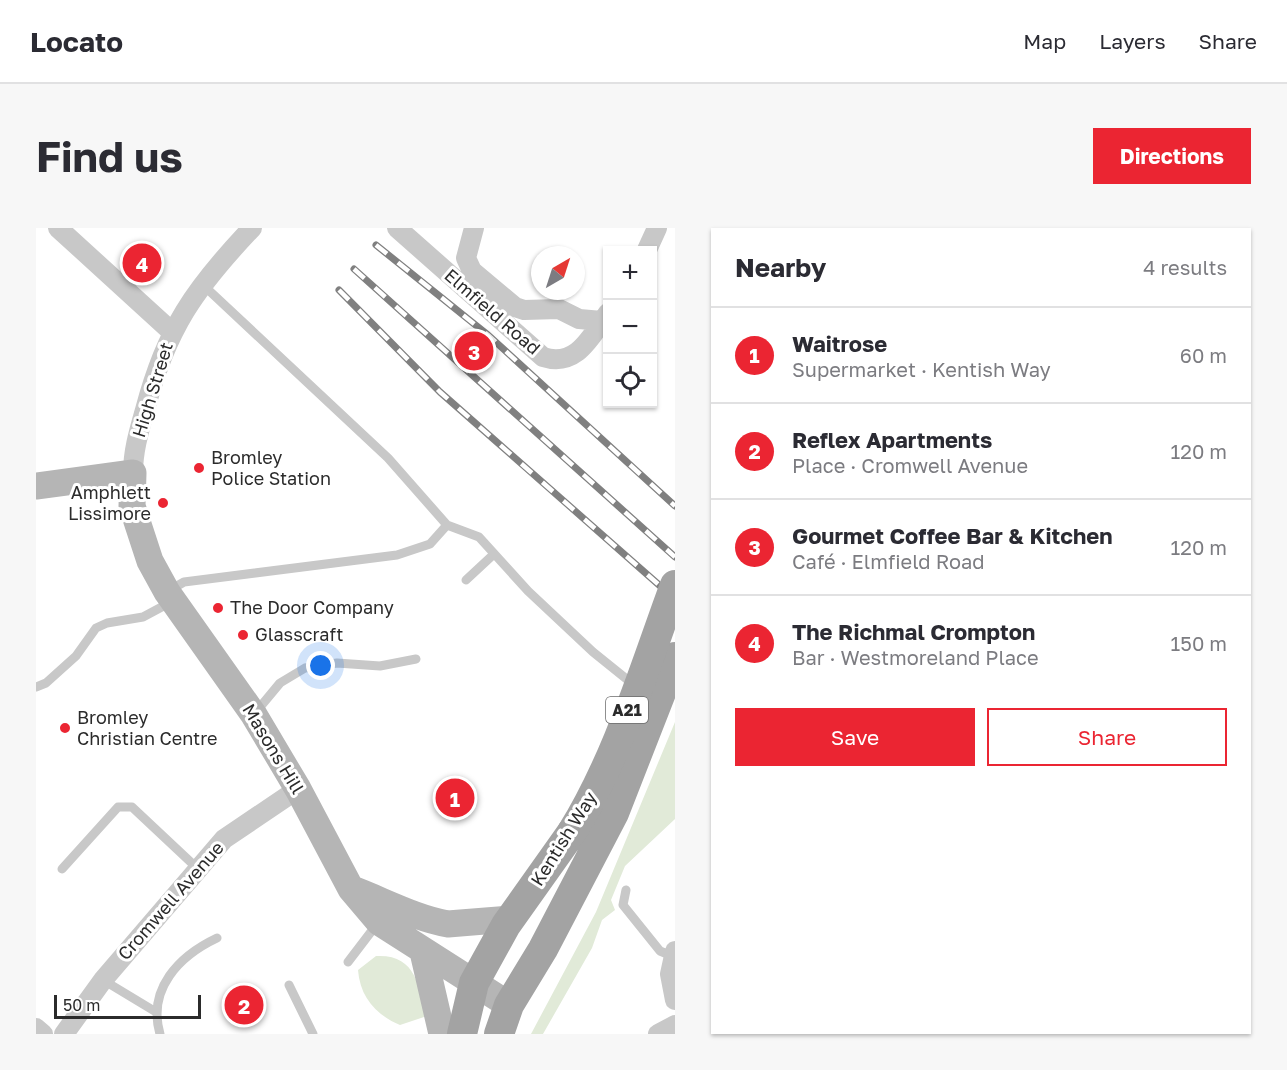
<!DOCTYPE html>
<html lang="en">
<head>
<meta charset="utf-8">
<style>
  body { margin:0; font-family:"Golos Text",sans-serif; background:#f7f7f7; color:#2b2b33 }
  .controls { position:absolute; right:18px; top:18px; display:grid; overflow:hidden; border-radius:0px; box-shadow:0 2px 4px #0004 }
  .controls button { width:54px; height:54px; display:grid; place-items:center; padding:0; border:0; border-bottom:2px solid #e1e1e2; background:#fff; color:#2b2b33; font:30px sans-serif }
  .compass { position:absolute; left:495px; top:18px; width:54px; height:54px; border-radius:50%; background:#fff; box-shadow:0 2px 4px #0004; rotate:39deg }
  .scale { position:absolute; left:18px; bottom:15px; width:147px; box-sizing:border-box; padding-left:6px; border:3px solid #2b2b2b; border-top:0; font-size:16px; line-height:21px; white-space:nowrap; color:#2b2b2b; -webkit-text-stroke:4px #fff; paint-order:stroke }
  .you { position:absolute; left:285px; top:438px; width:21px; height:21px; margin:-15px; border:4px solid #fff; border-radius:50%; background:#1a73e8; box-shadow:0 0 0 9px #1a73e833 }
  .badge { display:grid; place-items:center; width:39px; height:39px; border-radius:50%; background:#eb2532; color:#fff; font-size:20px; font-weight:700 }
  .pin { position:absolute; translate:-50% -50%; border:3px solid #fff; box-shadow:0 2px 6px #0006 }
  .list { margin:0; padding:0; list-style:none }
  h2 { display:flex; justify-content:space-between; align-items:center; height:78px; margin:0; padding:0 24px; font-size:26px }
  h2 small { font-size:20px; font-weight:400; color:#7c7c81 }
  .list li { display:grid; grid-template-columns:39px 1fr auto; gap:18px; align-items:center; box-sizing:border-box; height:96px; padding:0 24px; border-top:2px solid #e1e1e2 }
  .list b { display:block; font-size:22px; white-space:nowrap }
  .list p { margin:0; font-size:20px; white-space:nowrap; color:#7c7c81 }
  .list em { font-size:20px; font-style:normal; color:#7c7c81 }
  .actions { display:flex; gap:12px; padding:18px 24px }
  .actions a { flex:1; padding:14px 0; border:2px solid #eb2532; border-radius:0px; text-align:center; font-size:21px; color:#eb2532 }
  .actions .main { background:#eb2532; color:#fff }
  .icon { flex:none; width:33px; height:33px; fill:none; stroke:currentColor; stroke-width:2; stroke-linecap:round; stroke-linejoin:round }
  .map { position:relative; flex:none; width:639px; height:806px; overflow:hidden; border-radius:0px }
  header { display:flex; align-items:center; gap:36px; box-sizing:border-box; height:84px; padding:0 30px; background:#fff; border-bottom:2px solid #e1e1e2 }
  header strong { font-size:28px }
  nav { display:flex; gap:33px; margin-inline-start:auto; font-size:21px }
  .intro { display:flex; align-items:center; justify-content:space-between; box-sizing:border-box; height:144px; padding:0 36px }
  h1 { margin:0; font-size:42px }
  .button { padding:15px 27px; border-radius:0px; background:#eb2532; color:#fff; font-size:21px; font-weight:700 }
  main { display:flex; gap:36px; padding:0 36px }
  aside { flex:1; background:#fff; border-radius:0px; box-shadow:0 2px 4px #0004 }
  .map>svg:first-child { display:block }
  .green { fill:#e1ead8 }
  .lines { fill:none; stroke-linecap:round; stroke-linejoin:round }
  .lane { stroke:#c8c8c8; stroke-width:9 }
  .street { stroke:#c8c8c8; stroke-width:20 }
  .secondary { stroke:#b5b5b5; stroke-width:27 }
  .primary { stroke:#a3a3a3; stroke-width:30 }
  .rail-casing { stroke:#808080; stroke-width:7 }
  .rail { stroke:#fff; stroke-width:4.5; stroke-dasharray:14; stroke-linecap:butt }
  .primary-bridge { stroke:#a3a3a3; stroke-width:30 }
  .poi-dot { fill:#eb2532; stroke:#fff; stroke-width:2 }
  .labels { text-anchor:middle; stroke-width:6; stroke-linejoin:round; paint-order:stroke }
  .shield { fill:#fff; stroke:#6b6b6b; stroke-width:1.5 }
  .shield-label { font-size:16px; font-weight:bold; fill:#2b2b2b }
  .street-label { font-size:18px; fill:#2b2b2b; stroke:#fff }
  .poi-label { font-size:18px; fill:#2b2b2b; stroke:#fff; text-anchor:start }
</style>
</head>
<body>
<header>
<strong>Locato</strong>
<nav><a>Map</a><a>Layers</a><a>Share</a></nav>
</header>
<div class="intro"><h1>Find us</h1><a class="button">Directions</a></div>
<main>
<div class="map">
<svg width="639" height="806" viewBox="0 0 639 806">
  <rect width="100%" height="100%" fill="#fff"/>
  <path class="green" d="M 639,494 L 639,591 L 589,638 L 575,672 L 579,682 L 566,692 L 556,720 L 507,806 L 495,806 L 560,684 Z
    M 340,728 C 380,726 382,757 391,788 L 364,797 C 340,787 324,769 322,742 Z"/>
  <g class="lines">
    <path class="lane" d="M 166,56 L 352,230 L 411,297 L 443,309 L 492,363 L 557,424 L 593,453
      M 430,352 L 458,326
      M 134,362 L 148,354 L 361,327 L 394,316 L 411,297
      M 0,459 L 10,455 L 40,428 L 60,400 L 71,395 L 107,389 L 135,374
      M 219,485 L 244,455 L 269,440 L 301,435 L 344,438 L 380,431
      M 26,641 L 82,579 L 96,579 L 161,640
      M 590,662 L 587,677 L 624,723 L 636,728
      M 312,734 L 341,696
      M 67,752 L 120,784
      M 253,757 L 277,806
      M 124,806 C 111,761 143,728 181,710"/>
    <path class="street" d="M 22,0 L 136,104
      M 361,0 L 507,129 C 541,140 555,108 572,85
      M 438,0 L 430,30 L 436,43 L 479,79 L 488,82 L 523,81 L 543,91 L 566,93
      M 611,22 L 621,0
      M 97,245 C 97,223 103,203 109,182 C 130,101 159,60 216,0
      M 639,723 L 634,746 L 639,772
      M 0,800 L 7,806
      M 28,806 L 67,752 L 188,611 L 262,561
      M 622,806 L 639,797"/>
    <path class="secondary" d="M 0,258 L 97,245 L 96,278 L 114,333 L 131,364 L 218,487 L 262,561 L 315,661 L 343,694 L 473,777
      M 316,661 C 348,673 379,690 412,696 L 475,691
      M 387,724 L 406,806"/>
    <path class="primary" d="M 426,806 L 438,755 L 470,697 L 536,604
      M 463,806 L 473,777 L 507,721 L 578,585 L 639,429"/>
    <defs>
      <path id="rail" d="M 340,17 L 452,107 L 639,278
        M 318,41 L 639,329
        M 303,62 L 404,164 L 639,371"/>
    </defs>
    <use href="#rail" class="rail-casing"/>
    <use href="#rail" class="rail"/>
    <path class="primary-bridge" d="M 536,604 C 582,530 609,438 639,357"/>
  </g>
  <g class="poi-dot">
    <circle cx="163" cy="240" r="6"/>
    <circle cx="127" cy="275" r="6"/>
    <circle cx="182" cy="380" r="6"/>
    <circle cx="207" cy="407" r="6"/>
    <circle cx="29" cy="500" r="6"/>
  </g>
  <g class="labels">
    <rect class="shield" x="570" y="469" width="42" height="26" rx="4.5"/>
    <g class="shield-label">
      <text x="591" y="488">A21</text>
    </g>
    <g class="street-label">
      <text transform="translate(456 84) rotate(41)" y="6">Elmfield Road</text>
      <text transform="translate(117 162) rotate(-73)" y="6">High Street</text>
      <text transform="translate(237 521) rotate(59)" y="6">Masons Hill</text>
      <text transform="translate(528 611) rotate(-58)" y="6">Kentish Way</text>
      <text transform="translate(135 673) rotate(-49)" y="6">Cromwell Avenue</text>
    </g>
    <g class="poi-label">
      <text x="175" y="236">Bromley<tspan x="175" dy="21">Police Station</tspan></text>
      <text x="115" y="271" text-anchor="end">Amphlett<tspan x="115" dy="21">Lissimore</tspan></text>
      <text x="194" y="386">The Door Company</text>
      <text x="219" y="413">Glasscraft</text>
      <text x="41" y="496">Bromley<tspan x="41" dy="21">Christian Centre</tspan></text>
    </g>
  </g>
</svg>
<div class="controls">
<button>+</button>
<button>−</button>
<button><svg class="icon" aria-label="locate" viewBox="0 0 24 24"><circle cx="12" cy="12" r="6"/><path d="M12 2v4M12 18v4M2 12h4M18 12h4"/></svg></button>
</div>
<svg class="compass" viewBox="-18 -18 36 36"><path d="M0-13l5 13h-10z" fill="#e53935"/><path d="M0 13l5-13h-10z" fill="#7c7c81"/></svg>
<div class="scale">50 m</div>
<div class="you"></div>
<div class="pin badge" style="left:419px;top:570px">1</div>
<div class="pin badge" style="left:208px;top:777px">2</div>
<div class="pin badge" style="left:438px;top:123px">3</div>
<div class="pin badge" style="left:106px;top:35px">4</div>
</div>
<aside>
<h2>Nearby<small>4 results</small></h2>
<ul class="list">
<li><span class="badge">1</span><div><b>Waitrose</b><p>Supermarket · Kentish Way</p></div><em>60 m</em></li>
<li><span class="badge">2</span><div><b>Reflex Apartments</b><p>Place · Cromwell Avenue</p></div><em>120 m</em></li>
<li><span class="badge">3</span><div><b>Gourmet Coffee Bar &amp; Kitchen</b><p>Café · Elmfield Road</p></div><em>120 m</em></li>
<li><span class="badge">4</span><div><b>The Richmal Crompton</b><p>Bar · Westmoreland Place</p></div><em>150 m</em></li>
</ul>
<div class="actions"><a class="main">Save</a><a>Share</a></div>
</aside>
</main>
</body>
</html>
